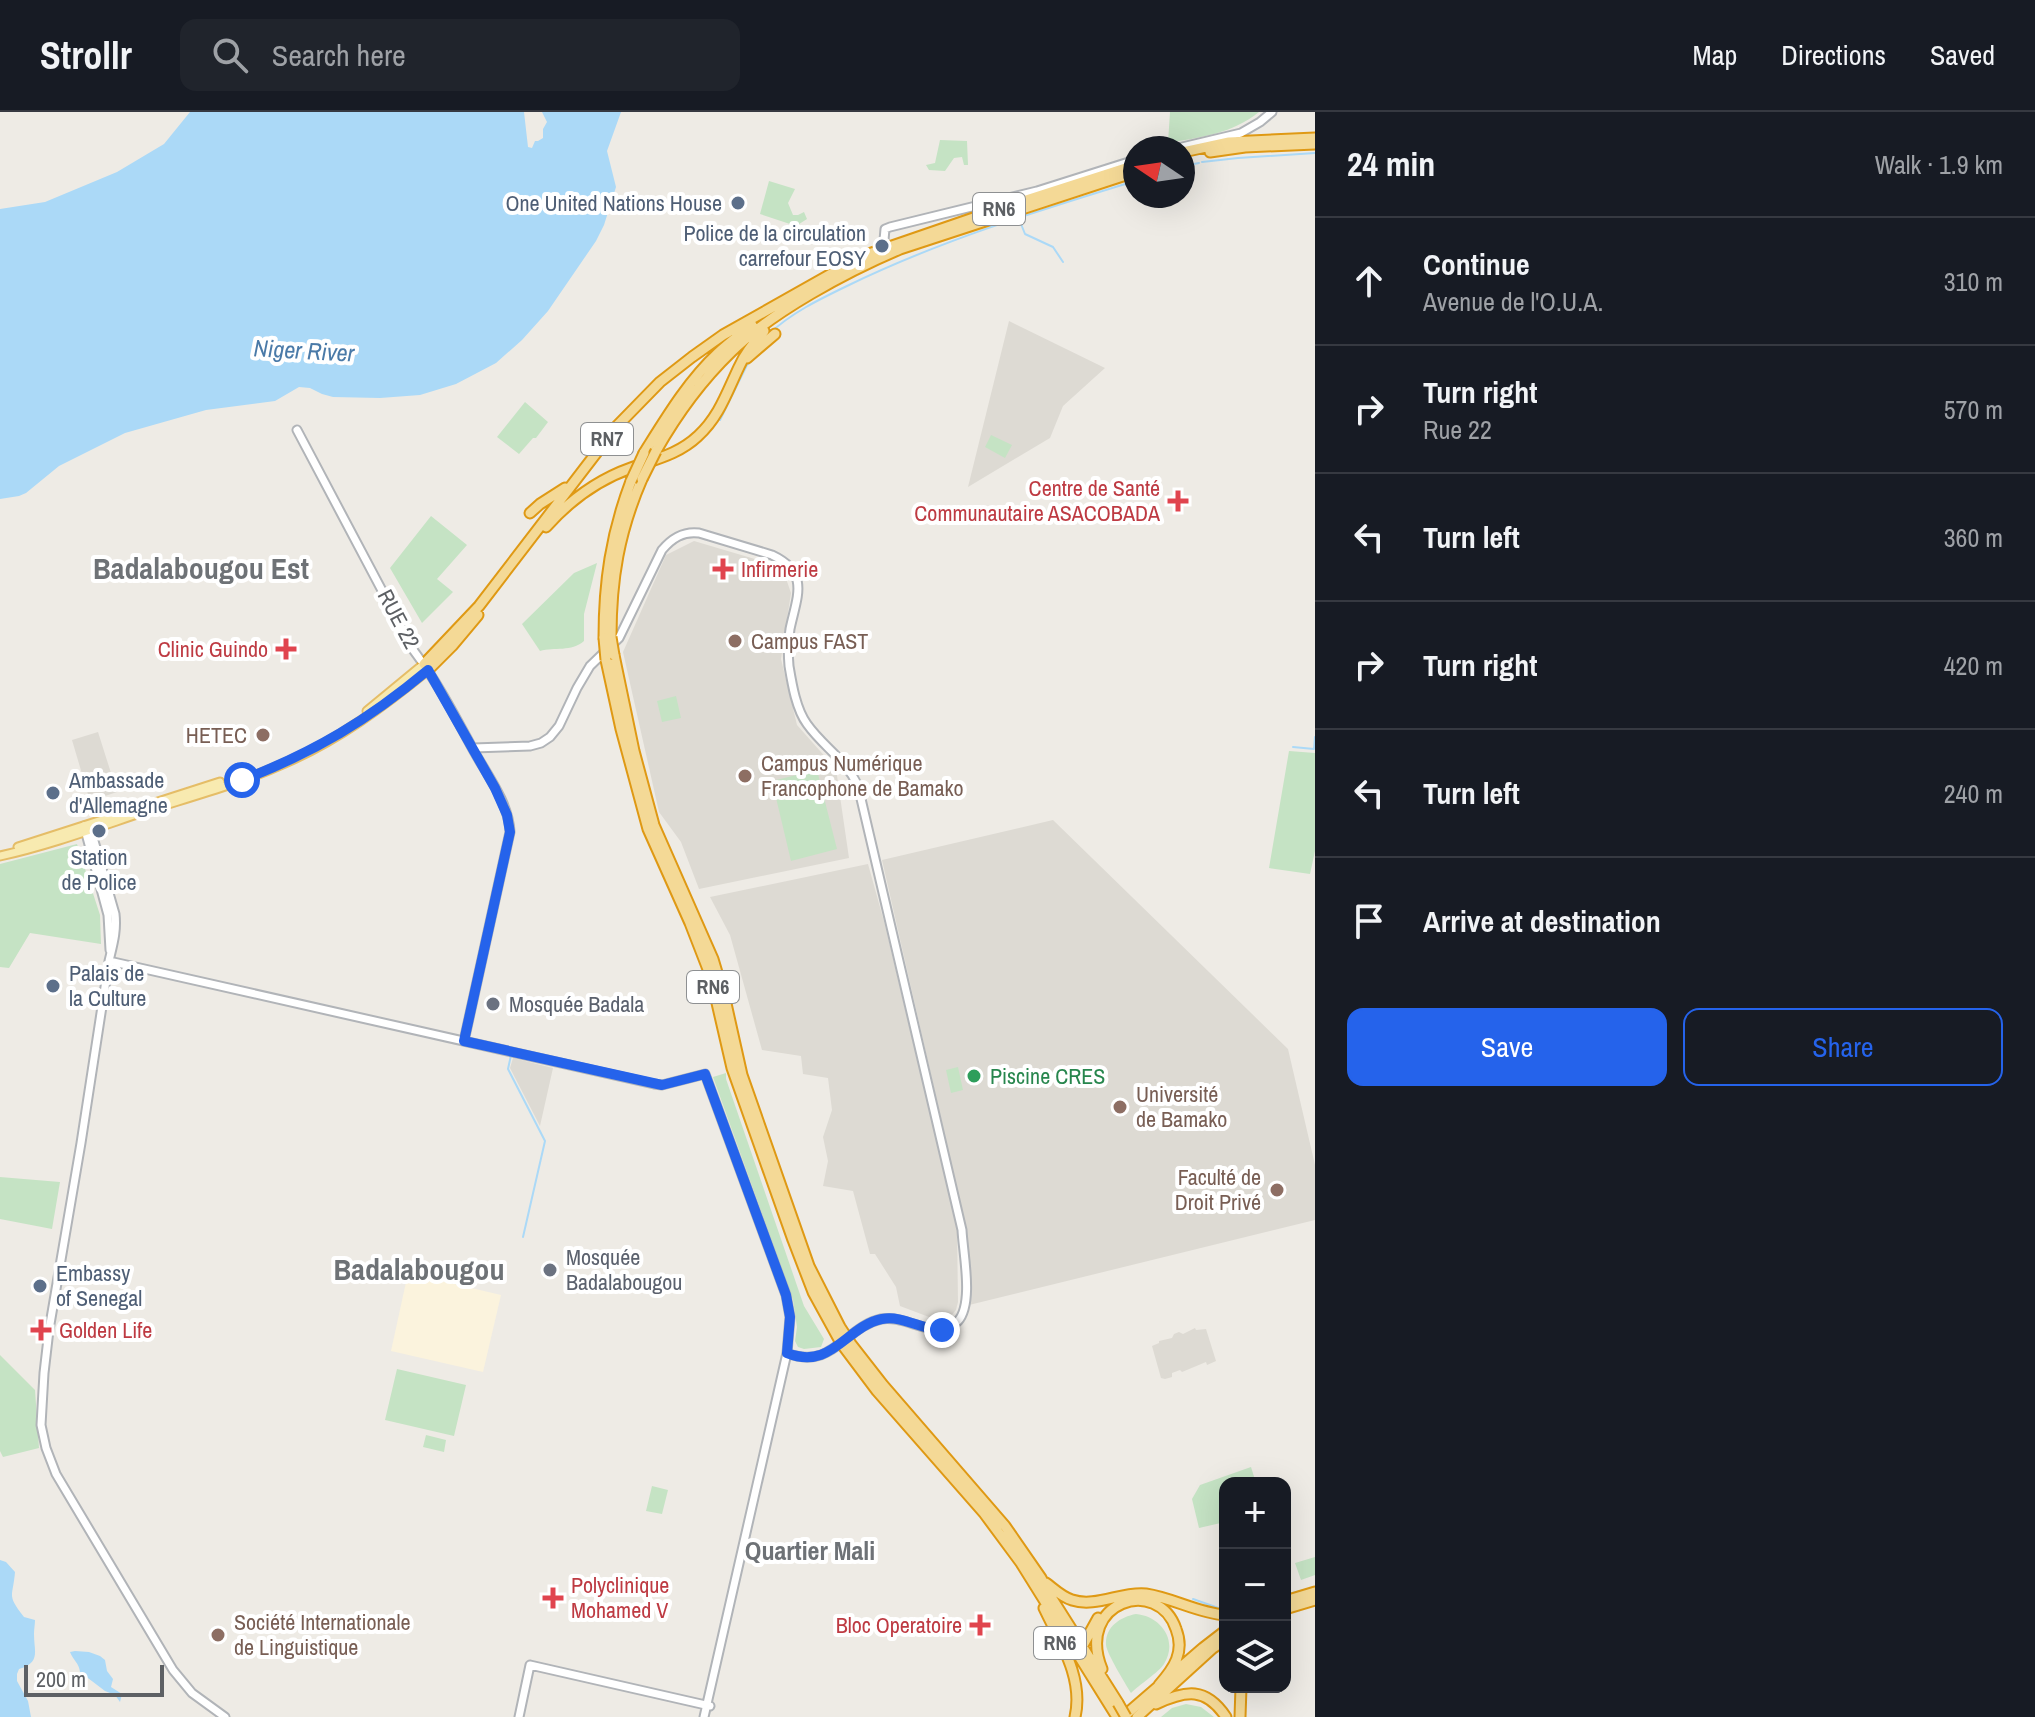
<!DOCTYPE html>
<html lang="en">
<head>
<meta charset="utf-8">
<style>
  body { margin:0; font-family:"Archivo Narrow",sans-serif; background:#20242c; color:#f1f3f6 }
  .controls { position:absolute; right:24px; bottom:24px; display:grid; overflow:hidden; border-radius:16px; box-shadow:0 8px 32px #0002 }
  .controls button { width:72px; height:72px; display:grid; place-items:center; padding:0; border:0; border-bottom:2px solid #363941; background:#171b24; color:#f1f3f6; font:40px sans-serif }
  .compass { position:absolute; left:1123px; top:24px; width:72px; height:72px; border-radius:50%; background:#171b24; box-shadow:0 8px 32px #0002; rotate:283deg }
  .scale { position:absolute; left:24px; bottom:20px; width:140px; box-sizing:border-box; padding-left:8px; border:4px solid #5d6064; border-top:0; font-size:22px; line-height:28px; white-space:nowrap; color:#5d6064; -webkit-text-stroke:6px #fff; paint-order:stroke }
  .stop { position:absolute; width:24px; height:24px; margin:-18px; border:6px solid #2563eb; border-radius:50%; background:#fff }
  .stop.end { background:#2563eb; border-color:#fff; box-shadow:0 2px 8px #0008 }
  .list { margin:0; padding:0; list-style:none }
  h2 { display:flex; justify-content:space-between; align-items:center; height:104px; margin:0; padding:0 32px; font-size:34px }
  h2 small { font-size:26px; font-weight:400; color:#9ea1a6 }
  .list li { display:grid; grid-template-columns:52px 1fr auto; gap:24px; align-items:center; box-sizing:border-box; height:128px; padding:0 32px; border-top:2px solid #363941 }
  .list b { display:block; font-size:30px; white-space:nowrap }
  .list p { margin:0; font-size:26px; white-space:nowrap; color:#9ea1a6 }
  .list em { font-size:26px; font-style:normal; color:#9ea1a6 }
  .actions { display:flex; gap:16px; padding:24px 32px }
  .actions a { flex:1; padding:18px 0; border:2px solid #2563eb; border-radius:16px; text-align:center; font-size:28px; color:#2563eb }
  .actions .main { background:#2563eb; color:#fff }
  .icon { flex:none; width:44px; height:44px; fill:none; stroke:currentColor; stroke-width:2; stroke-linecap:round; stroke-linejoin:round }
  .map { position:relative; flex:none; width:1315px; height:1605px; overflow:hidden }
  header { display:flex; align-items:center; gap:48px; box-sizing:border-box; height:112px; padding:0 40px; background:#171b24; border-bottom:2px solid #363941 }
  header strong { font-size:38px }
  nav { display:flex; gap:44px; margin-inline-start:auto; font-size:28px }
  .search { width:560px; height:72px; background:#20242c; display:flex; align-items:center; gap:20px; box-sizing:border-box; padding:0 28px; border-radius:16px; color:#9ea1a6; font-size:30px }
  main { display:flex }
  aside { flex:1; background:#171b24 }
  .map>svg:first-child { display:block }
  .commercial { fill:#fbf3dd }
  .education { fill:#dddad3 }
  .green { fill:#c5e3c4 }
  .water { fill:#abd9f7 }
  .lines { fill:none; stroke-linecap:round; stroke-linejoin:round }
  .stream { stroke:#abd9f7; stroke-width:2 }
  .secondary-casing { stroke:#b1b4b8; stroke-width:11 }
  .primary-casing { stroke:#e5bd67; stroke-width:11 }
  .highway-casing { stroke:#df9914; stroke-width:13 }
  .secondary { stroke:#fff; stroke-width:7 }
  .primary { stroke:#f8eab0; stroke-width:7 }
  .highway { stroke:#f4d996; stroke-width:9 }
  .highway-bridge-casing { stroke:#df9914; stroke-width:13; stroke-linecap:butt }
  .highway-bridge { stroke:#f4d996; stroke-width:9 }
  .route { stroke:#2563eb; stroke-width:10 }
  .service-dot { fill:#5c6f8a; stroke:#fff; stroke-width:3 }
  .health-dot { fill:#e0444e; stroke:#fff; stroke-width:3 }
  .education-dot { fill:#8d6e63; stroke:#fff; stroke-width:3 }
  .worship-dot { fill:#6b7280; stroke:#fff; stroke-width:3 }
  .leisure-dot { fill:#2e9e5b; stroke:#fff; stroke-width:3 }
  .labels { text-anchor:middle; stroke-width:8; stroke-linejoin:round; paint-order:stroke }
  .shield { fill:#fff; stroke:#8e9092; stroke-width:2 }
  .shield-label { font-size:20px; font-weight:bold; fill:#5d6064 }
  .service-label { font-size:22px; fill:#4e5e75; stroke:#fff; text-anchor:start }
  .health-label { font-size:22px; fill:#be3a42; stroke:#fff; text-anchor:end }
  .street-label { font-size:22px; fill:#5d6064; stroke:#fff }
  .education-label { font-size:22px; fill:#785e54; stroke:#fff; text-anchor:start }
  .worship-label { font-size:22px; fill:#5b616d; stroke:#fff; text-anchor:start }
  .leisure-label { font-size:22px; fill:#27864d; stroke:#fff; text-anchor:start }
  .water-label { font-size:24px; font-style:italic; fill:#4a7aa8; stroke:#fff }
  .quarter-label { font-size:26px; font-weight:bold; fill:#6e7276; stroke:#fff }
  .district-label { font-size:30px; font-weight:bold; fill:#6e7276; stroke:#fff }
</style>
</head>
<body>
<header>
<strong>Strollr</strong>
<div class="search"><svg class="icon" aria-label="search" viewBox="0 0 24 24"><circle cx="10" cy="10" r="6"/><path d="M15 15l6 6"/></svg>Search here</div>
<nav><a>Map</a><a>Directions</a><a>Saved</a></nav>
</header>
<main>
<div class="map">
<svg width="1315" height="1605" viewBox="0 0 1315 1605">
  <rect width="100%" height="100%" fill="#eeebe5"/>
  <path class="commercial" d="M 408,1161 L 501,1183 L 483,1260 L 391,1239 Z"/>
  <path class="education" d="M 1009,209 L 1105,256 L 1063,294 L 1050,326 L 968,375 Z
    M 694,429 L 782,455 L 791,481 L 781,547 L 797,613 L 836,657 L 849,746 L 699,777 L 681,730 L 659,700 L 623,540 L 666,443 Z
    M 98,620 L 117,680 L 90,689 L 72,628 Z
    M 1053,708 L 1288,937 L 1315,1053 L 1315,1108 L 969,1193 L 967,1125 L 964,1108 L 882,748 Z
    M 868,752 L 885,813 L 957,1115 L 958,1190 L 956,1198 L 950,1205 L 941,1207 L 929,1205 L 900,1194 L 896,1175 L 875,1142 L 870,1142 L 853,1079 L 823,1074 L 828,1049 L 823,1025 L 832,998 L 828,966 L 803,962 L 801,944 L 762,938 L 730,823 L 710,785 Z
    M 513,946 L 553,956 L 540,1014 L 510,956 Z
    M 1195,1216 L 1196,1218 L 1206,1217 L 1216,1249 L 1207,1253 L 1206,1250 L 1182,1260 L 1180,1258 L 1172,1261 L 1172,1265 L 1165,1267 L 1161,1266 L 1152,1234 L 1159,1231 L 1159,1229 L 1172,1226 L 1174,1222 L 1179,1220 L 1183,1222 Z"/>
  <path class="green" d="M 1170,0 L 1259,0 C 1231,22 1202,25 1168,31 Z
    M 940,28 L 967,29 L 968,53 L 964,53 L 962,45 L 954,46 L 945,59 L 929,58 L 926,53 L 935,51 Z
    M 769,69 L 795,77 L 788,91 L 793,103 L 798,103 L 804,100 L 807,107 L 796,114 L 760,102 Z
    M 525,290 L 548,310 L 536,326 L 533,326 L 519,342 L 497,325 Z
    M 991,323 L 1012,333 L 1005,346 L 985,335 Z
    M 431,404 L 467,433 L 437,467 L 453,480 L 422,511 L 390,456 Z
    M 597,451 L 584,502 L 584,529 C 571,540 555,535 540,539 L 522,512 L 574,461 Z
    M 676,584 L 681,606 L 662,610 L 657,589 Z
    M 1289,639 L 1315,641 L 1315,739 L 1310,762 L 1269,756 Z
    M 817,658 L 837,737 L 791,749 L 772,669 Z
    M 77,732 L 100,803 L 101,832 L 30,821 L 9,856 L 0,855 L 0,752 Z
    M 958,955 L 963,978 L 951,981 L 946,958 Z
    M 726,961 L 726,967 L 804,1194 L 824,1227 L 821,1235 L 804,1237 L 798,1235 L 795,1229 L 797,1215 L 793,1188 L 713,965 Z
    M 0,1065 L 60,1070 L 52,1117 L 0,1107 Z
    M 0,1243 L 35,1278 L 39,1336 L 3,1345 L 0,1339 Z
    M 397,1257 L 466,1273 L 454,1324 L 385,1308 Z
    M 426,1323 L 446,1328 L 444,1340 L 423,1335 Z
    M 1251,1355 L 1256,1371 L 1225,1371 L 1225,1410 L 1199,1416 L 1192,1387 L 1200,1373 Z
    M 652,1374 L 668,1378 L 662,1402 L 646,1399 Z
    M 1315,1445 L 1315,1463 L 1301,1468 L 1295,1451 Z
    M 1136,1502 C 1160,1504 1179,1528 1164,1552 C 1159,1560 1139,1573 1131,1581 C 1125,1571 1107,1542 1106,1533 C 1105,1515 1120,1505 1136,1502 Z
    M 1186,1592 L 1201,1595 L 1214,1605 L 1161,1605 L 1172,1596 Z"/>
  <path class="water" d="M 190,0 L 524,0 L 528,35 L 532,36 L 535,29 L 538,29 L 543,26 L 543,17 L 547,10 L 542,0 L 621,0 L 607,39 L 616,75 L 604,113 L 596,129 L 548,199 L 522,228 L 496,251 L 456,272 L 420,283 L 380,286 L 333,285 L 322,282 L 310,276 L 299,275 L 275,289 L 206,298 L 125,321 L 59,354 L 26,381 L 19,384 L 0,387 L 0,97 L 45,90 L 117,60 L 164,32 Z
    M 0,1448 L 6,1450 L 15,1460 C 13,1486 6,1482 24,1505 L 35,1508 C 35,1512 34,1517 34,1522 C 34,1540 41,1550 19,1557 L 17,1562 L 17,1569 L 28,1589 L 31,1605 L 0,1605 Z
    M 75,1539 L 89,1540 L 100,1544 L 105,1548 L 107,1559 L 113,1567 L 111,1575 L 122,1582 L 120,1590 L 115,1583 L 105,1579 L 80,1560 C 79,1551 73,1548 70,1540 Z"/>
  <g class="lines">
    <path class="stream" d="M 1202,50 L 1238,46 L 1315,41
      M 1183,54 L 1199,51
      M 1019,107 L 1025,122 L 1053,135 L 1063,150
      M 769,222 C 791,201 820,187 847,174 C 939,129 1037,99 1135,69
      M 720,308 L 747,253 L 756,244
      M 1293,635 L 1314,637 L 1315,625
      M 473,927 L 488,931
      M 511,943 L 508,957 L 545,1029 L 523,1125
      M 549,952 L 562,955
      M 568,956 L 579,959
      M 1285,1483 L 1304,1478
      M 1193,1487 L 1224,1498"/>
    <defs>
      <path id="secondary" d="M 1178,36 L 1241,21 L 1260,10 L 1272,0
        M 887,139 L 884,128 L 885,117 L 890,115 L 1037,79 L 1135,48
        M 297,318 L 414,539 C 438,571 456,606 475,641 C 488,664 509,692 510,720 L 464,929
        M 473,636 L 530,634 L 541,631 L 550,625 L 559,614 L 577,576 L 590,554 L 619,526 L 662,438 C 672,426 683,419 699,421 L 772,443 C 810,461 797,484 790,517 C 788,529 788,542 789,554 C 792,572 796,597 807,612 C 824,636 845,646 858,674 L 962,1118 C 963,1141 974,1191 958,1209 C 938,1231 906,1202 881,1207 C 845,1215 832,1259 787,1241
        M 84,714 L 108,803 L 110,838
        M 90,715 L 115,802 C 117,819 113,832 109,849 L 81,1031 L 49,1218 L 44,1261 L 41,1313 L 46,1336 L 56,1362 L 173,1558 L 192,1581 L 225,1605
        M 109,849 L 654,972 L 662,973 L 705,962 L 786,1183 L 790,1205 L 787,1241 L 704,1605
        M 519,1605 L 530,1553 L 710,1594"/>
      <path id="primary" d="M 367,599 L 424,552
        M 18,735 L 220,670
        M 0,744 C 50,733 98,715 146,699 C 193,684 241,671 285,651 C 338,628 384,594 428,558"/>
      <path id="highway" d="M 1183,40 L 1229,30 L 1315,26
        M 1210,40 L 1245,35 L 1315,32
        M 747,246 L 775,222
        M 656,339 C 677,302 701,269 731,240 C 773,199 846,160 900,137 L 1135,60
        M 644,341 C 666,306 688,269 718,241 C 729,231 741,222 752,213
        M 530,401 L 540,392 L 565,376
        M 546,415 C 570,388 597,368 631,356 C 656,347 679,342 698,324 C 719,305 727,280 739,255 C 745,241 754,231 764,219
        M 611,525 C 611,467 619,420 642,367
        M 604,526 C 604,470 611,422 631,369
        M 614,543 L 634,639 L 654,713 L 713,847 L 725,887 L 742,963 L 809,1154 L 840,1215 L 851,1232 L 883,1273 L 1005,1414 L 1041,1466 L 1051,1485 L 1118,1591
        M 606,548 L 621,617 L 648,717 L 690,811 L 711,865 L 732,956 L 793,1128 L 813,1180 L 841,1231 L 877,1279 L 984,1401 L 1021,1451 L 1117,1605
        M 424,552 L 479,494 L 617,314 L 660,270 L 692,245 L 723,223 L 863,144 L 1020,90 L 1135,53
        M 428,558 L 452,534 L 478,503
        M 1046,1471 C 1054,1477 1062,1485 1072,1488 C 1096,1496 1122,1479 1146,1482 C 1173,1486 1198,1501 1225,1503
        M 1285,1489 L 1315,1480
        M 1044,1496 C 1060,1530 1084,1566 1075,1605
        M 1285,1497 L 1315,1488
        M 1082,1535 L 1098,1506
        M 1102,1557 C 1075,1489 1158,1464 1176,1517 C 1185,1540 1174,1556 1159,1573
        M 1156,1592 C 1186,1578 1206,1575 1226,1605
        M 1123,1605 L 1203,1536 L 1225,1519
        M 1137,1605 L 1213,1536 L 1225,1528
        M 1240,1605 L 1241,1575"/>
    </defs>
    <use href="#secondary" class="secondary-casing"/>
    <use href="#primary" class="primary-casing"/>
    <use href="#highway" class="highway-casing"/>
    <use href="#secondary" class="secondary"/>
    <use href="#primary" class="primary"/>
    <use href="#highway" class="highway"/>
    <defs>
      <path id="highway-bridge" d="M 642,367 L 656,339
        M 631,369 L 644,341
        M 611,525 L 614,543
        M 604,526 L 606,548
        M 1118,1591 L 1126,1605"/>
    </defs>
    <use href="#highway-bridge" class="highway-bridge-casing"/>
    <use href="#highway-bridge" class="highway-bridge"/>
  </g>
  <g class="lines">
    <path class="route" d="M 242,668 C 315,640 368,608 428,558 L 495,676 L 507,703 L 510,720 L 464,929 L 662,973 L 705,962 L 786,1183 L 790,1205 L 787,1241 C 832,1259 846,1214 882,1207 C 903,1203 921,1218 942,1218"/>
  </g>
  <g class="service-dot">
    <circle cx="738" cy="91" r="8"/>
    <circle cx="882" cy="134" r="8"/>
    <circle cx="53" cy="681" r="8"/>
    <circle cx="99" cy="719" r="8"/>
    <circle cx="53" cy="874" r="8"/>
    <circle cx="40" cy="1174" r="8"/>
  </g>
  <g class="health-dot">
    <path d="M1174 377h8v8h8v8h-8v8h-8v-8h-8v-8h8z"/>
    <path d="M719 445h8v8h8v8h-8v8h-8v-8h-8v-8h8z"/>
    <path d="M282 525h8v8h8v8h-8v8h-8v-8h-8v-8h8z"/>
    <path d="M37 1206h8v8h8v8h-8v8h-8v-8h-8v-8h8z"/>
    <path d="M549 1474h8v8h8v8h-8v8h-8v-8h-8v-8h8z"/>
    <path d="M976 1501h8v8h8v8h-8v8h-8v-8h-8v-8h8z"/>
  </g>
  <g class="education-dot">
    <circle cx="735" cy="529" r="8"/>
    <circle cx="263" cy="623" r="8"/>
    <circle cx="745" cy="664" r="8"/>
    <circle cx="1120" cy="995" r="8"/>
    <circle cx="1277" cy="1078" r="8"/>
    <circle cx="218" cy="1523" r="8"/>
  </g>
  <g class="worship-dot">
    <circle cx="493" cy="892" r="8"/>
    <circle cx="550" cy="1158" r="8"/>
  </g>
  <circle class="leisure-dot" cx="974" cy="964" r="8"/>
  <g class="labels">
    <g class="shield">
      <rect x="973" y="81" width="52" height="32" rx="6"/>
      <rect x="581" y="311" width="52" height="32" rx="6"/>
      <rect x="687" y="859" width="52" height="32" rx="6"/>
      <rect x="1034" y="1515" width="52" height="32" rx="6"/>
    </g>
    <g class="shield-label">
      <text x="999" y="104">RN6</text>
      <text x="607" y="334">RN7</text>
      <text x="713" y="882">RN6</text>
      <text x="1060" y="1538">RN6</text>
    </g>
    <g class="service-label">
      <text x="722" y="99" text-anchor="end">One United Nations House</text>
      <text x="866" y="129" text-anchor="end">Police de la circulation<tspan x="866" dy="25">carrefour EOSY</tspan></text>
      <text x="69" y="676">Ambassade<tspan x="69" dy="25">d'Allemagne</tspan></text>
      <text x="99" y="753" text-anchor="middle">Station<tspan x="99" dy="25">de Police</tspan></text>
      <text x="69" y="869">Palais de<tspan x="69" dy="25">la Culture</tspan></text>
      <text x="56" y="1169">Embassy<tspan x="56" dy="25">of Senegal</tspan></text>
    </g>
    <g class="health-label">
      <text x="1160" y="384">Centre de Santé<tspan x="1160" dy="25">Communautaire ASACOBADA</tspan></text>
      <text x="741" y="465" text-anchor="start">Infirmerie</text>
      <text x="268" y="545">Clinic Guindo</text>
      <text x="59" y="1226" text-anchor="start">Golden Life</text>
      <text x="571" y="1481" text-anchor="start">Polyclinique<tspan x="571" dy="25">Mohamed V</tspan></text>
      <text x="962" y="1521">Bloc Operatoire</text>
    </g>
    <g class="street-label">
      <text transform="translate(399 507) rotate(62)" y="8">RUE 22</text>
    </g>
    <g class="education-label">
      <text x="751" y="537">Campus FAST</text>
      <text x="247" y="631" text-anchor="end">HETEC</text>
      <text x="761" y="659">Campus Numérique<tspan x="761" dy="25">Francophone de Bamako</tspan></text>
      <text x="1136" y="990">Université<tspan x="1136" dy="25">de Bamako</tspan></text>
      <text x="1261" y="1073" text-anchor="end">Faculté de<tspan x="1261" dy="25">Droit Privé</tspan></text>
      <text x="234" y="1518">Société Internationale<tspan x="234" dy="25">de Linguistique</tspan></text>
    </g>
    <g class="worship-label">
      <text x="509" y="900">Mosquée Badala</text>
      <text x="566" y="1153">Mosquée<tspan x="566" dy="25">Badalabougou</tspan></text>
    </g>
    <g class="leisure-label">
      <text x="990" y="972">Piscine CRES</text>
    </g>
    <g class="water-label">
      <text transform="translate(304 239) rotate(3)" y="8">Niger River</text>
    </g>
    <g class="quarter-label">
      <text x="810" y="1448">Quartier Mali</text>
    </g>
    <g class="district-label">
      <text x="201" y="467">Badalabougou Est</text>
      <text x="419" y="1168">Badalabougou</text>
    </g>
  </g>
</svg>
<div class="controls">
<button>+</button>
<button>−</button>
<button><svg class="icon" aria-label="layers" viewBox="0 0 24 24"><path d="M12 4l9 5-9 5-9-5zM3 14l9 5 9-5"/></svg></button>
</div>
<svg class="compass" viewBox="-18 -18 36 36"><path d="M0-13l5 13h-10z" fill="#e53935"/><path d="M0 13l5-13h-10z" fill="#9ea1a6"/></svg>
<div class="scale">200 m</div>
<div class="stop" style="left:242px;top:668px"></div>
<div class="stop end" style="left:942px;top:1218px"></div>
</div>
<aside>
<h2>24 min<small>Walk · 1.9 km</small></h2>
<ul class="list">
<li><svg class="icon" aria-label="ahead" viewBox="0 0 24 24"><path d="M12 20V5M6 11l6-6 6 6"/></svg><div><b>Continue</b><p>Avenue de l'O.U.A.</p></div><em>310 m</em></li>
<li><svg class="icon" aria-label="right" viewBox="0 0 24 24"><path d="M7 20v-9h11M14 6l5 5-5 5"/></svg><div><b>Turn right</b><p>Rue 22</p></div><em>570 m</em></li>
<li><svg class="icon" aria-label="left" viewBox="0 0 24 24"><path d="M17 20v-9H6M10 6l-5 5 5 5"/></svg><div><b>Turn left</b></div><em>360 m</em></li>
<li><svg class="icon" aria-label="right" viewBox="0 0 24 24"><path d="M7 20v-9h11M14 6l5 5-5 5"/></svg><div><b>Turn right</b></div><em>420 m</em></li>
<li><svg class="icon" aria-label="left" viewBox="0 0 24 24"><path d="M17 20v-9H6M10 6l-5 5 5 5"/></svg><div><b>Turn left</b></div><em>240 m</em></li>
<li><svg class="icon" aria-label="arrive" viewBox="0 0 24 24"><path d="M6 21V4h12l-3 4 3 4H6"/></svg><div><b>Arrive at destination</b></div></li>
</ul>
<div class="actions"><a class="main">Save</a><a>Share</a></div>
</aside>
</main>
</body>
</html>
